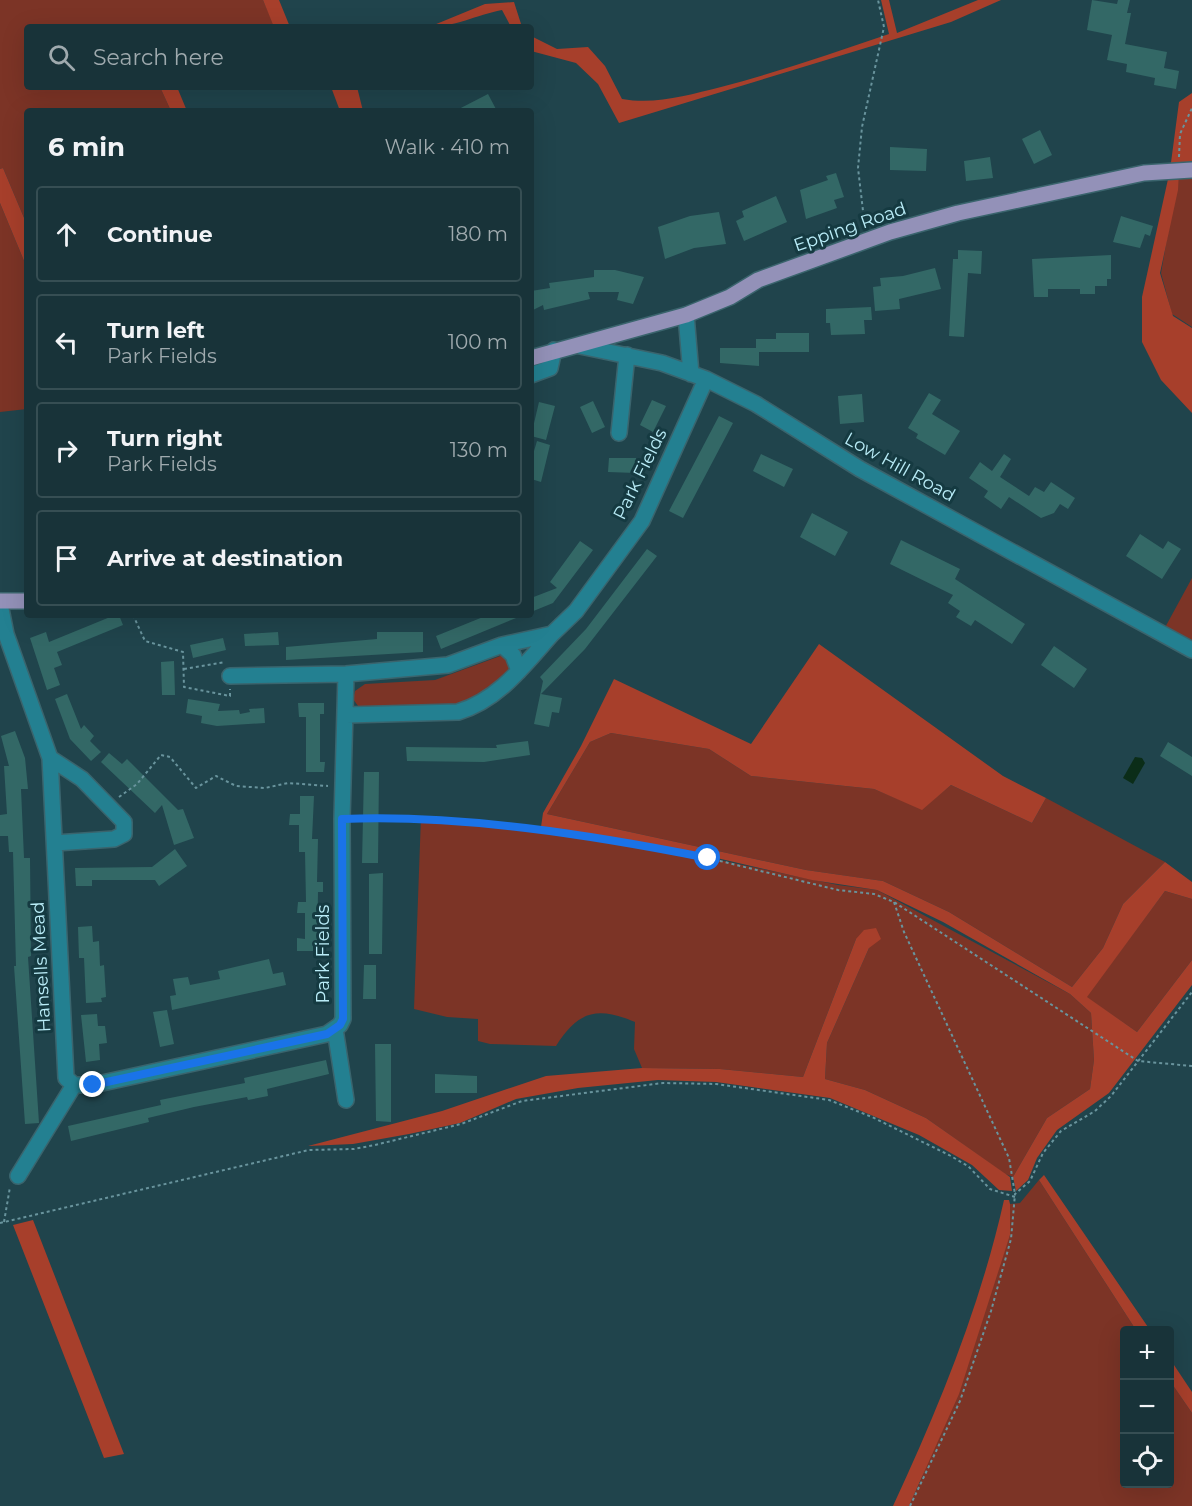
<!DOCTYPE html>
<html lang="en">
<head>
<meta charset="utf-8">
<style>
  body { margin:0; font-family:Montserrat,sans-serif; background:#253f44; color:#f1f3f6 }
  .controls { position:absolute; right:18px; bottom:18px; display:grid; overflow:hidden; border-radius:6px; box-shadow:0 6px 24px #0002 }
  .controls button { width:54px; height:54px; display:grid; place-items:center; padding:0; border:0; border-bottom:2px solid #364e53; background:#183339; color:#f1f3f6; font:30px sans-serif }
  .stop { position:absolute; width:18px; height:18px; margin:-14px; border:4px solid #1a73e8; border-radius:50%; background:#fff }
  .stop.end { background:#1a73e8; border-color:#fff; box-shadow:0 2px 6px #0008 }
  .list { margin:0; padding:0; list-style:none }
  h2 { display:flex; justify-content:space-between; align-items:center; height:78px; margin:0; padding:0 24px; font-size:26px }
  h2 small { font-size:20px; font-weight:400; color:#9faaae }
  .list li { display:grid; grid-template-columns:39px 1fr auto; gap:18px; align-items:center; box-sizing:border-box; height:96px; margin:0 12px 12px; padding:0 12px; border:2px solid #364e53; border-radius:6px }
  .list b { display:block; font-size:22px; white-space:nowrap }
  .list p { margin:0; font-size:20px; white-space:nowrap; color:#9faaae }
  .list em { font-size:20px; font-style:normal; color:#9faaae }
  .icon { flex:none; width:33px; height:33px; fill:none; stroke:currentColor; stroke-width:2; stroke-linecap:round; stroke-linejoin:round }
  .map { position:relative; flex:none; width:1192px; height:1506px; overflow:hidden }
  .search { position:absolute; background:#183339; box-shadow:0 6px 24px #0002; left:24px; top:24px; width:510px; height:66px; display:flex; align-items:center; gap:15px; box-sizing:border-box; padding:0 21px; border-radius:6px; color:#9faaae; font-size:22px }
  .panel { position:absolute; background:#183339; box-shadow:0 6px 24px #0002; left:24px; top:108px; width:510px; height:510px; border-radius:6px }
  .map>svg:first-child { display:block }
  .green { fill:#7c3426 }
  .forest { fill:#a73f2b }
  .water { fill:#0b2d18 }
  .building { fill:#336866 }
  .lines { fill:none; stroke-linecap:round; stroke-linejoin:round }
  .minor-casing { stroke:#3a646d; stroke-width:18 }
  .major-casing { stroke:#3a646d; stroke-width:18 }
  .path { stroke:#69949d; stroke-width:2; stroke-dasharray:3 3; stroke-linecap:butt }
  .minor { stroke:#238091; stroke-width:15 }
  .major { stroke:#9391b8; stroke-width:15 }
  .route { stroke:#1a73e8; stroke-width:8 }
  .labels { text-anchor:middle; stroke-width:6; stroke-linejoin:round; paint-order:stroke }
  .street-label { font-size:18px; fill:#b9ecf7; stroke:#153a41 }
</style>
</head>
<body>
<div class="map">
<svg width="1192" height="1506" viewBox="0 0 1192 1506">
  <rect width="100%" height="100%" fill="#20444c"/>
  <path class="green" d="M 0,0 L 263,0 L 275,27 L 27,27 L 27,87 L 160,87 L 171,111 L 27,111 L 27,225 L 3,168 L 0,169 Z
    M 1179,170 L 1192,170 L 1192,327 L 1172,314 L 1161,273 Z
    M 0,203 L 27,268 L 27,409 L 0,412 Z
    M 1192,578 L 1192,650 L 1162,633 Z
    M 503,655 L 513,668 L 474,707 L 361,710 L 353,699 L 355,691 L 365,684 L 435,680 Z
    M 611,733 L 709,749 L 751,776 L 874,789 L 922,809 L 951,785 L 1032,823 L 1046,798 L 1165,862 L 1123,904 L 1103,948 L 1072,987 L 949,912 L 883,881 L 806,870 L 547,814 L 590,742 Z
    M 421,816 L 541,827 L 620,839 L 838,885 L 877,890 L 1070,994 L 1091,1013 L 1094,1060 L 1090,1089 L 1047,1118 L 1013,1177 L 1005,1174 L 926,1118 L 865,1090 L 825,1079 L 827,1043 L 869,948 L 856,939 L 803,1077 L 720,1069 L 642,1068 L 634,1049 L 635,1022 C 597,1006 578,1011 556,1046 L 490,1044 L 478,1041 L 478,1019 L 447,1017 L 414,1009 Z
    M 1165,891 L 1192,899 L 1192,960 L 1137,1032 L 1086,997 Z
    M 1039,1180 L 1136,1330 L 1124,1330 L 1124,1484 L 1170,1484 L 1170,1381 L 1192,1413 L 1192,1506 L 909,1506 L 921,1480 L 1010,1235 L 1010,1204 L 1020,1203 Z"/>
  <path class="forest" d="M 263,0 L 279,0 L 290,27 L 274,27 Z
    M 881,0 L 889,0 L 897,33 L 978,0 L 1001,0 L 951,22 L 619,123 L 598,84 L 576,63 L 531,51 L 531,36 L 557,49 L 588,47 L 605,66 L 622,99 C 656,105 688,95 721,87 C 778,72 833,53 889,34 Z
    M 514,2 L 522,27 L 511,27 L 502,10 C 476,15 455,27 429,27 L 485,4 Z
    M 160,87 L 177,87 L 187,111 L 171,111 Z
    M 331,87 L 357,87 L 363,111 L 340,111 Z
    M 1192,93 L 1192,170 L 1179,170 L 1178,190 L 1160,273 L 1173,316 L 1192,328 L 1192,413 L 1161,380 L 1142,342 L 1142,297 L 1170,170 L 1179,102 Z
    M 3,168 L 27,225 L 27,268 L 0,203 L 0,169 Z
    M 819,644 L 1003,776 L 1046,798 L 1032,823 L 951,785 L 922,810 L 874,789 L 751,776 L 709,749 L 611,733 L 590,742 L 547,814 L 806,870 L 883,881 L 949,912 L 1072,987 L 1103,948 L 1123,904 L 1165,862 L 1192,882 L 1192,899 L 1165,891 L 1087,997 L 1137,1032 L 1192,960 L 1192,985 L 1109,1093 L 1057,1130 L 1037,1158 L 1028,1180 L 1016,1191 L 1013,1177 L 1047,1118 L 1090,1089 L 1094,1060 L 1091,1013 L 1070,994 L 943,922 L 877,890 L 812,880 L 691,852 L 541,827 L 543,813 L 581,746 L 614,679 L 751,744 Z
    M 876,928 L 881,939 L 869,948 L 827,1043 L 825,1079 L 865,1090 L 926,1118 L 1010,1177 L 1012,1191 L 999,1190 L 972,1165 L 919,1135 L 830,1098 L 716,1082 L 658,1080 L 578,1088 L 516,1099 L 460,1123 L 409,1134 L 353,1144 L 308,1146 L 442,1111 L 546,1076 L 642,1068 L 720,1069 L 803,1077 L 856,939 L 864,930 Z
    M 1044,1175 L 1150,1330 L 1136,1330 L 1039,1180 Z
    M 1004,1200 L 1009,1200 L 1010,1204 L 1010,1235 L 959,1394 L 909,1506 L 893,1506 C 939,1407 980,1307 1004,1200 Z
    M 33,1220 L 124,1454 L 104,1458 L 13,1225 Z
    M 1170,1359 L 1192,1392 L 1192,1413 L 1170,1381 Z"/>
  <path class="water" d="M 1135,757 L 1142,758 L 1145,763 L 1133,784 L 1123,778 Z"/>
  <path class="building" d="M 1092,0 L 1117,4 L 1118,0 L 1130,0 L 1127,13 L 1131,13 L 1125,44 L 1167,52 L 1164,68 L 1179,71 L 1176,89 L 1154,85 L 1155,78 L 1126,72 L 1127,64 L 1107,60 L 1112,35 L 1087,30 Z
    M 488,94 L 497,111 L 455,111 Z
    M 1040,130 L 1052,155 L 1034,164 L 1022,139 Z
    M 890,147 L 927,149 L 926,171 L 890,170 Z
    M 990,157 L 993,178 L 966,181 L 964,161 Z
    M 836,173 L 844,197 L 834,200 L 837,208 L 806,219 L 800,190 L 828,180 L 826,176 Z
    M 776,196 L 787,222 L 744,241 L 736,221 L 744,217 L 742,211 Z
    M 719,212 L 726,244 L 694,248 L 665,259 L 658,227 L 690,216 Z
    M 1121,216 L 1153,226 L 1150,236 L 1145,234 L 1140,248 L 1113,242 Z
    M 958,250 L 982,251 L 981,274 L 968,273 L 964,337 L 949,336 L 953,259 L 958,259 Z
    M 1111,255 L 1111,279 L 1107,279 L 1107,286 L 1095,286 L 1095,294 L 1080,294 L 1080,289 L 1048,289 L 1048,297 L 1034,297 L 1032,259 Z
    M 935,268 L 941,289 L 899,299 L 900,309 L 875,311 L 873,287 L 881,286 L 880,278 L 903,276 Z
    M 594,270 L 615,270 L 644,277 L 633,304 L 617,300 L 619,292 L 588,292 L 590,299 L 544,310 L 543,305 L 531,311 L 531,291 L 550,288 L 549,283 L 594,277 Z
    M 871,307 L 872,320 L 864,320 L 865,334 L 831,335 L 830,323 L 826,323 L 826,309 Z
    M 776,333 L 809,333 L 809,352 L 759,352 L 759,366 L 720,363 L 720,348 L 756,348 L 756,339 L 776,339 Z
    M 929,393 L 941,400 L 932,414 L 960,431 L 945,455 L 916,438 L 918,434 L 908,428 Z
    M 862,394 L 864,422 L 840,424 L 838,396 Z
    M 652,400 L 666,406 L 653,432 L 640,425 Z
    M 593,401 L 605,427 L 592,433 L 580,407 Z
    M 539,402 L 555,406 L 546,440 L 531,436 Z
    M 719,416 L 733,423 L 683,518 L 669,511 Z
    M 537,441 L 550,445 L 541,482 L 531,479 L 531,461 Z
    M 761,454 L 793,469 L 784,487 L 753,471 Z
    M 1004,454 L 1011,459 L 1000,477 L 1029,496 L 1035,487 L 1044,492 L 1051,482 L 1075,498 L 1068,509 L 1060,504 L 1054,513 L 1041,518 L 1009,497 L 1001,509 L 984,497 L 988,491 L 969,478 L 980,462 L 992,471 Z
    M 609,458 L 636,458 L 636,473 L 608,472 Z
    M 812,513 L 848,532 L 835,556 L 800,537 Z
    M 1140,534 L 1163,549 L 1168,541 L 1181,549 L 1162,579 L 1126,556 Z
    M 901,540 L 960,569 L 955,579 L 1025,624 L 1012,644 L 975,620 L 971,626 L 956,617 L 960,611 L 948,603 L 953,595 L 890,564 Z
    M 580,541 L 593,550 L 553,603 L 531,612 L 531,598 L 557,588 L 550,582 Z
    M 647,549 L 657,556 L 585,649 L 541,694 L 562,698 L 559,713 L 552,712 L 549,727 L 534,724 L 543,681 L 540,677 L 586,629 Z
    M 115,615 L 119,615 L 123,625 L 57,652 L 62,665 L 54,668 L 60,685 L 47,690 L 30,638 L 46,632 L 49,642 Z
    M 488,615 L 521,616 L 441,649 L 436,636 Z
    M 278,632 L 279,645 L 245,646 L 244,634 Z
    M 377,632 L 423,632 L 423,652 L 286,660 L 286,647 L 377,639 Z
    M 223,638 L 226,650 L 193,658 L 190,645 Z
    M 1054,646 L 1087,669 L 1074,688 L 1041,665 Z
    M 174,661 L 175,695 L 162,695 L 161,662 Z
    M 67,694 L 81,729 L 84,725 L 94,736 L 90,741 L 101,752 L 91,761 L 70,739 L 55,699 Z
    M 188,699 L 220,704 L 218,711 L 239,710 L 240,714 L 250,712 L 249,709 L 264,708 L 265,723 L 217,726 L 201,723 L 202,716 L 186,713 Z
    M 298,703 L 324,703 L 324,714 L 320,714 L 320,762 L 325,762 L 324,772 L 306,772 L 306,717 L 299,717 Z
    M 15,731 L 25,758 L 28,789 L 21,789 L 24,858 L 30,858 L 31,956 L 28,957 L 39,1123 L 25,1124 L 14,966 L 16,966 L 13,852 L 9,852 L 8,836 L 0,836 L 0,815 L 7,814 L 4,766 L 9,766 L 1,736 Z
    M 528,741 L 530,755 L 484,762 L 407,761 L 406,747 L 497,748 L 496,745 Z
    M 1168,742 L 1192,757 L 1192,776 L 1160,756 Z
    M 109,753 L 122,764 L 127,759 L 178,810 L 183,809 L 194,838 L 174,845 L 162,805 L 155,813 L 101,762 Z
    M 364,772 L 379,772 L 378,863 L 362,863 Z
    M 300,796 L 314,796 L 312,839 L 318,839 L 317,882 L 323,882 L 323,892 L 318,892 L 317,951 L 297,951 L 297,938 L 305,939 L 305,913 L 297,913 L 298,902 L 306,902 L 305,852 L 299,852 L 299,825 L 289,825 L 290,814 L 300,814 Z
    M 175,849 L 187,866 L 159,886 L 155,880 L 92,880 L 92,886 L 76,886 L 75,868 L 152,867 Z
    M 383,873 L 382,954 L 369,954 L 369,874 Z
    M 92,926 L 93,942 L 99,941 L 100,966 L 104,965 L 106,997 L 101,998 L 102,1002 L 86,1003 L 84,958 L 79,958 L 78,927 Z
    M 269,959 L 273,974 L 283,972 L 286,985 L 172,1010 L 170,996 L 176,995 L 173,979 L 188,977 L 190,985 L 220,979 L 218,971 Z
    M 364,965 L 376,965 L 376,999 L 363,999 Z
    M 167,1010 L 174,1044 L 160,1047 L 153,1012 Z
    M 97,1014 L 98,1026 L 105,1026 L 107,1043 L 99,1044 L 100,1060 L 86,1062 L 81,1015 Z
    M 375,1044 L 391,1044 L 391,1122 L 376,1121 Z
    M 326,1060 L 329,1074 L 267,1089 L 268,1096 L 248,1100 L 247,1097 L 194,1107 L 148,1118 L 149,1122 L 71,1141 L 68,1126 L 161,1105 L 160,1100 L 245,1083 L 244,1078 Z
    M 435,1074 L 477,1076 L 477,1093 L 435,1093 Z"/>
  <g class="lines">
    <defs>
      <path id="minor" d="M 686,315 L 691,374
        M 580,346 L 662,363 L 706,379 L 756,404 L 860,469 L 1192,650
        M 531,375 L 550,368 L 554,350
        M 619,433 L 627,355
        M 0,604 L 6,634 L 50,758 L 66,1078 L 74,1085
        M 502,645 L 513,655 L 519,671
        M 230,676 L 346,674 L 448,665 L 502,645 L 552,634 L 576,611 L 642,521 L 706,379
        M 346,715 L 458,712 C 499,700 525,664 552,634
        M 50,758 L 82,779 L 124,822 L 124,834 L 114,839 L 55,843
        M 335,1029 L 346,1100
        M 74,1085 L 93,1085 L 327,1034 L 340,1025 L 343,1019 L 342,819 L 346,674
        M 18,1176 L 74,1085"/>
      <path id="major" d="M 531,358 L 686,315 L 730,297 L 758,280 L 890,232 L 958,213 L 1144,173 L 1192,170
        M 0,601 L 27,601"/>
    </defs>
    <use href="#minor" class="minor-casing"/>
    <use href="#major" class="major-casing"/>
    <path class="path" d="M 1179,157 L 1180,134 L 1192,108
      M 865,228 L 858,168 L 862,127 L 884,27 L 878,0
      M 133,615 L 145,641 L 183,652 L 184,687 L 230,696 L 230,689
      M 184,669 L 225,662
      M 119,797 L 137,784 L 161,755 L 170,757 L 196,788 L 216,776 L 236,786 L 265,788 L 288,783 L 328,786
      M 357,819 L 400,818 L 471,823 L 621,842 L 708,858 L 838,890 L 874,894 L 894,902 L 1138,1061 L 1192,1066
      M 894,902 L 904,932 L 1009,1158 L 1015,1194
      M 4,1222 L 10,1187
      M 0,1223 L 309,1150 L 354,1149 L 375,1145 L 461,1124 L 522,1101 L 663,1083 L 716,1084 L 829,1100 L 872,1117 L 949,1155 L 968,1166 L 990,1189 L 1015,1197
      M 910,1506 L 960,1401 L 991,1311 L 1011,1239 L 1015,1194 L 1030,1181 L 1043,1153 L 1061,1131 L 1095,1111 L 1111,1096 L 1192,992"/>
    <use href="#minor" class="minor"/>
    <use href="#major" class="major"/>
  </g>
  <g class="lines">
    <path class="route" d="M 93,1085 L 327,1034 L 340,1025 L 343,1019 L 342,819 C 460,814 592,835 708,858"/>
  </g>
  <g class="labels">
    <g class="street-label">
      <text transform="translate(850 227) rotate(-19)" y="6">Epping Road</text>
      <text transform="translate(900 467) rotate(29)" y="6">Low Hill Road</text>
      <text transform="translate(640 474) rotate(-64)" y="6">Park Fields</text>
      <text transform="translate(323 954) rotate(-90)" y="6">Park Fields</text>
      <text transform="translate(41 967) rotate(-93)" y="6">Hansells Mead</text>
    </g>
  </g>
</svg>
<div class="controls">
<button>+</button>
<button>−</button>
<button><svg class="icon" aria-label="locate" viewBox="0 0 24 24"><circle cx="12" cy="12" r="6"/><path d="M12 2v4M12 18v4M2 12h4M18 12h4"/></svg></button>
</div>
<div class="stop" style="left:708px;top:858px"></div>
<div class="stop end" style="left:93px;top:1085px"></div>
<div class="search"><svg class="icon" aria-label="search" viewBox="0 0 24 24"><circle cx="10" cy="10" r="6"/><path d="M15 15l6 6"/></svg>Search here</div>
<section class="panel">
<h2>6 min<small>Walk · 410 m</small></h2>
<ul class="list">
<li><svg class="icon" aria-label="ahead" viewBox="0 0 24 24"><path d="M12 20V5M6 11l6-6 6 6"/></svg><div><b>Continue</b></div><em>180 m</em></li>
<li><svg class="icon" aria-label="left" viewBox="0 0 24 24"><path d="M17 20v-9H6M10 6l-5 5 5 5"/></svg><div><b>Turn left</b><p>Park Fields</p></div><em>100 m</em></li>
<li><svg class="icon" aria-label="right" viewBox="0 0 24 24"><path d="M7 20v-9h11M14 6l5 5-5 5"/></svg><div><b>Turn right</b><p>Park Fields</p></div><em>130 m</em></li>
<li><svg class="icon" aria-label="arrive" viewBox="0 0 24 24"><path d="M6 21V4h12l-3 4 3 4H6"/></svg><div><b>Arrive at destination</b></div></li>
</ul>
</section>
</div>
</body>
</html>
